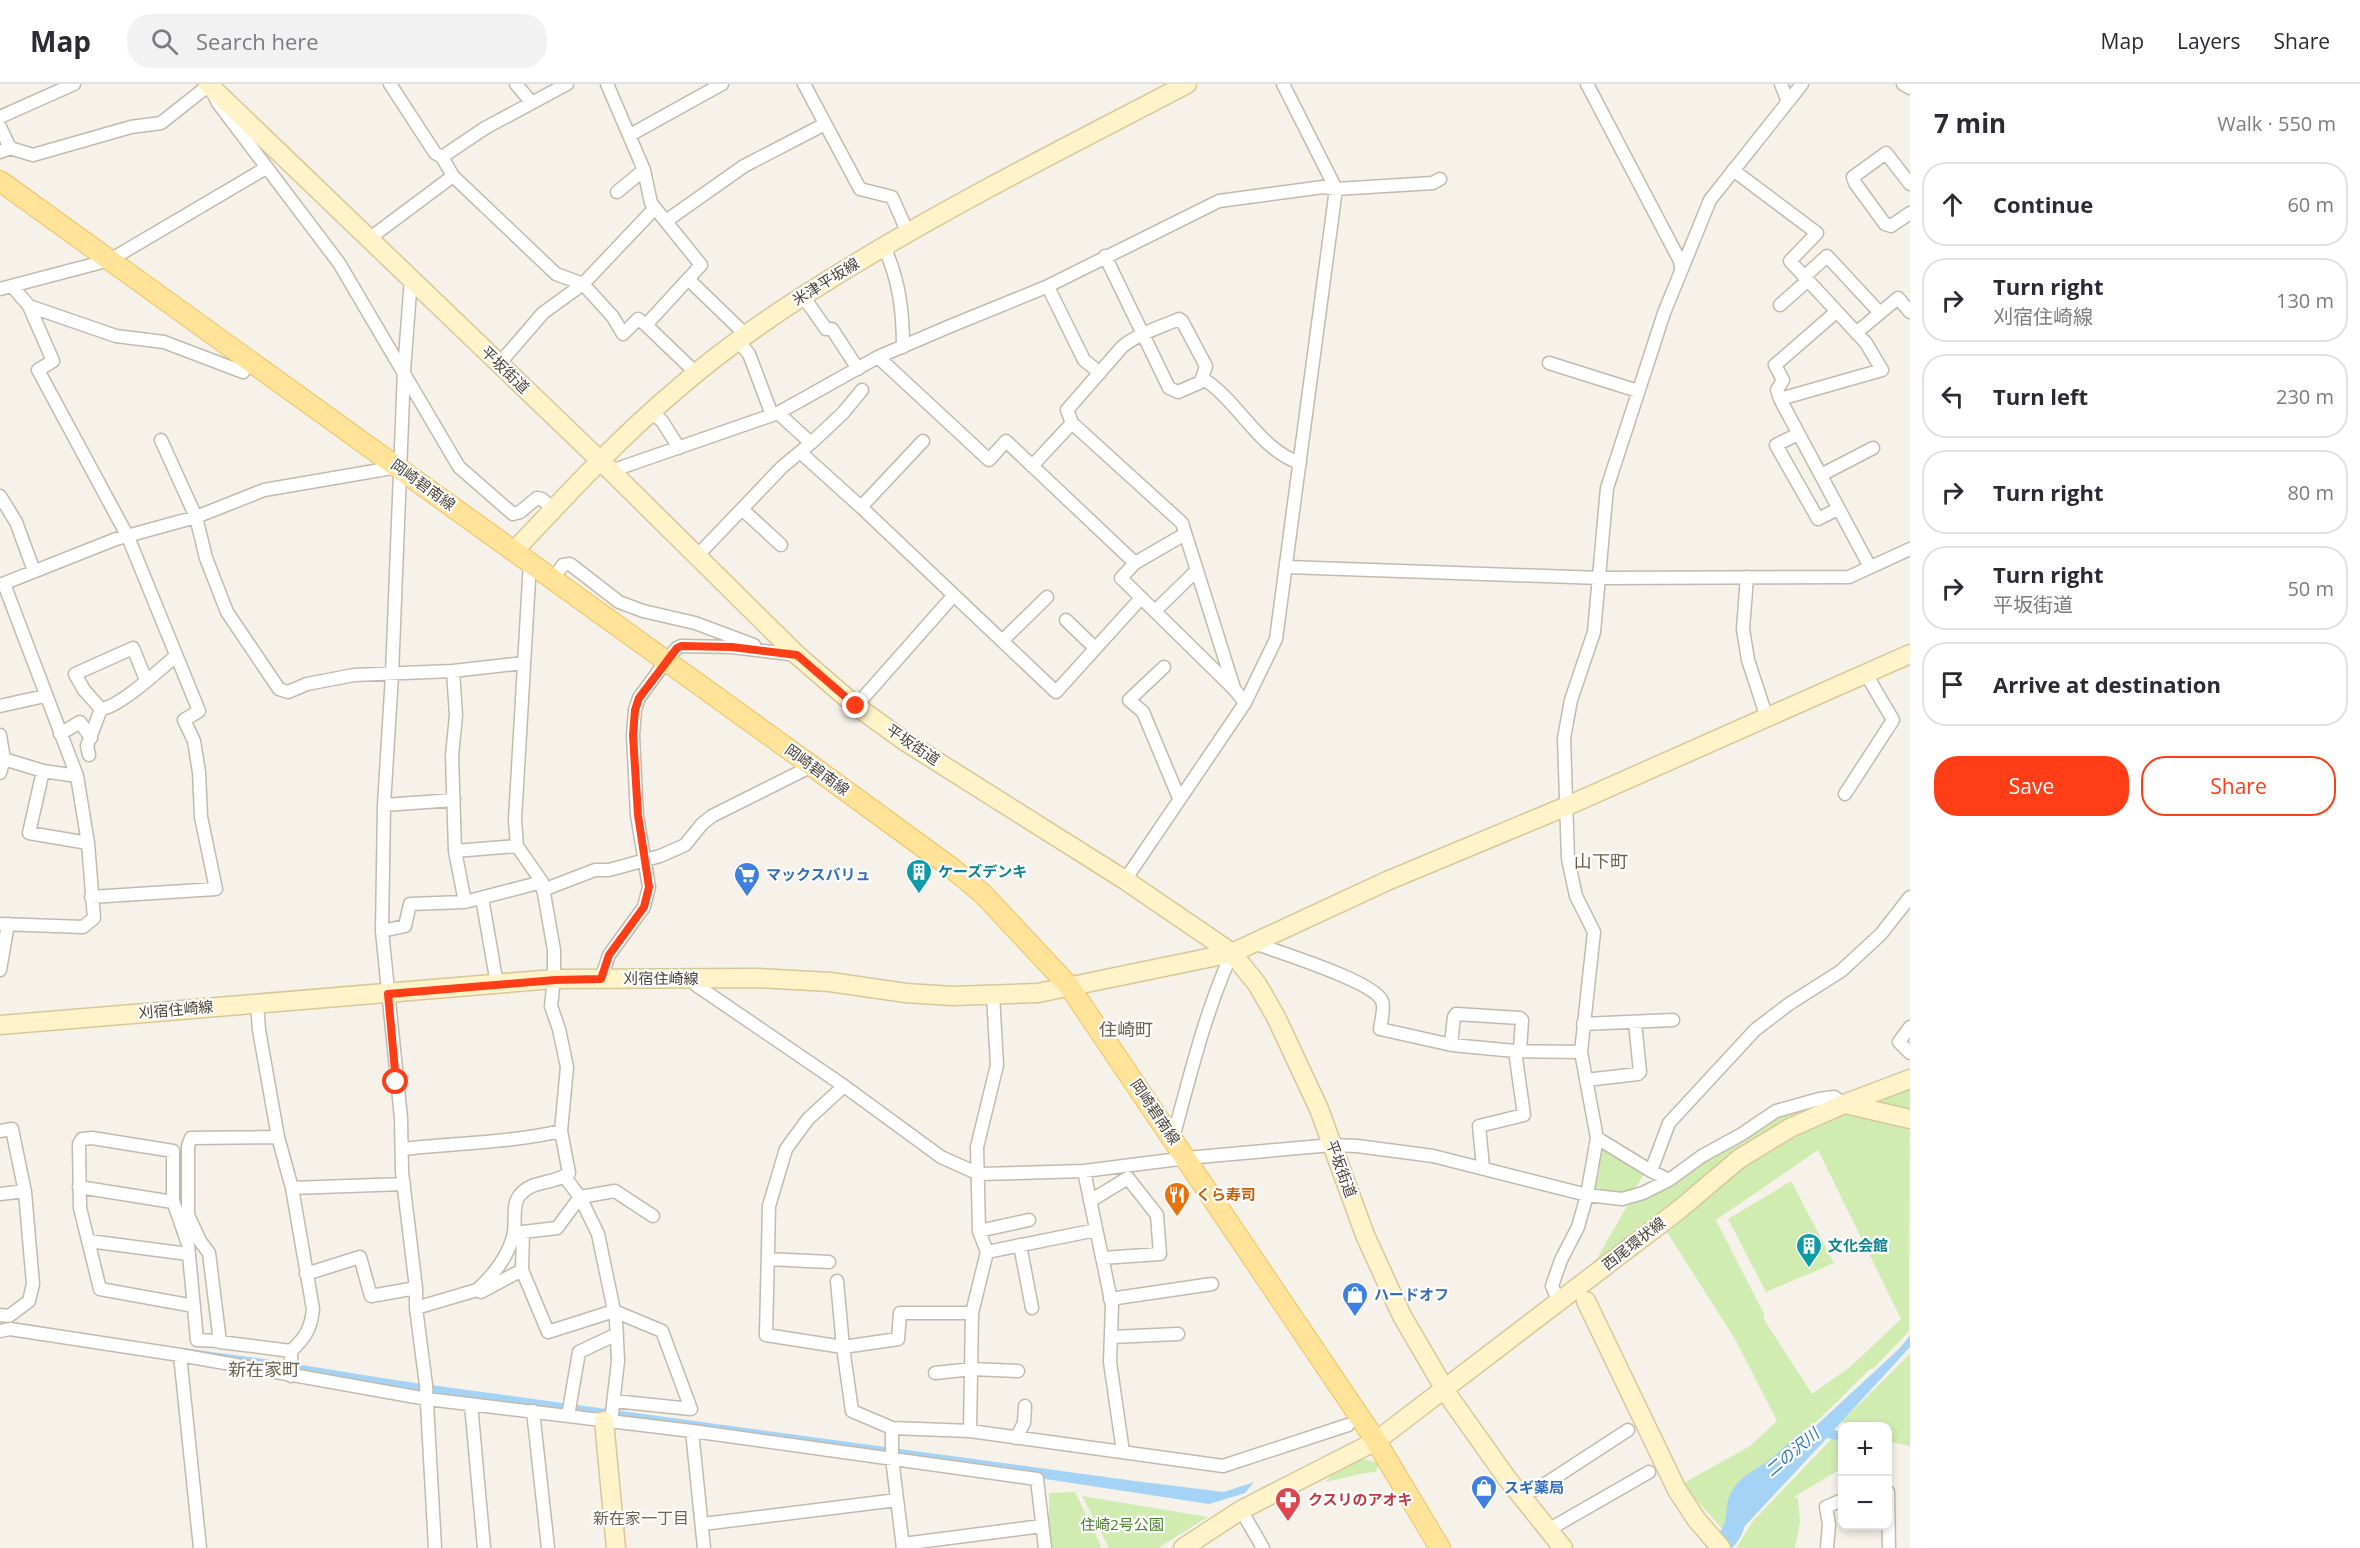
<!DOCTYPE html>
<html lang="en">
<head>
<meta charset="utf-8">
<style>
  body { margin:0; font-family:"Open Sans","Noto Sans JP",sans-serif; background:#f2f2f3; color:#2b2b33 }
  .controls { position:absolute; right:18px; bottom:18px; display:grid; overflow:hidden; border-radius:12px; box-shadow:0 3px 9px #0003 }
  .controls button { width:54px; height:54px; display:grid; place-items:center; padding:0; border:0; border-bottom:2px solid #e1e1e2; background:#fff; color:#2b2b33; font:30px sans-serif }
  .stop { position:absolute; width:18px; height:18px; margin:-14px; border:4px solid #ff3d17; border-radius:50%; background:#fff }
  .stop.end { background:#ff3d17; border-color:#fff; box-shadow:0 2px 6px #0008 }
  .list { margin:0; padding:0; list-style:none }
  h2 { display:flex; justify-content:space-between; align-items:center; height:78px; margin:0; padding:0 24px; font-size:26px }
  h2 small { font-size:20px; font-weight:400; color:#7c7c81 }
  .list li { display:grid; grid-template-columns:39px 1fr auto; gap:18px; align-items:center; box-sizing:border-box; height:84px; margin:0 12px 12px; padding:0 12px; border:2px solid #e1e1e2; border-radius:24px }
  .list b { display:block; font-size:22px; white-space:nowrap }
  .list p { margin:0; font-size:20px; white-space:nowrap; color:#7c7c81 }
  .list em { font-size:20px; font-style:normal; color:#7c7c81 }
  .actions { display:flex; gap:12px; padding:18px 24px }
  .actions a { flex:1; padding:14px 0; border:2px solid #ff3d17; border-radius:24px; text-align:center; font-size:21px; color:#ff3d17 }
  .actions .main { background:#ff3d17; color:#fff }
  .icon { flex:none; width:33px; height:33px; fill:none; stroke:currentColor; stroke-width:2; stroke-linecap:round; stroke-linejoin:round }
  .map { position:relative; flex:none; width:1910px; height:1464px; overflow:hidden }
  header { display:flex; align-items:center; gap:36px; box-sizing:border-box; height:84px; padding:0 30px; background:#fff; border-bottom:2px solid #e1e1e2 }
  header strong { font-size:28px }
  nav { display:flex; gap:33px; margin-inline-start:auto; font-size:21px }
  .search { width:420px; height:54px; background:#f2f2f3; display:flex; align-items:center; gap:15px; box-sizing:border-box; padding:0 21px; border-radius:24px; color:#7c7c81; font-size:22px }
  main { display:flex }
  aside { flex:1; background:#fff }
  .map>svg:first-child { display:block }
  .green { fill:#d0ecb1; fill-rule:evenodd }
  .water { fill:#a4d3f5 }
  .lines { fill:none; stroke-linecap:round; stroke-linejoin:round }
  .stream { stroke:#a4d3f5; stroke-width:3 }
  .river { stroke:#a4d3f5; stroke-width:20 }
  .street-casing { stroke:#c2baac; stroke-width:15 }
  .secondary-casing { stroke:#d8c798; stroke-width:21 }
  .primary-casing { stroke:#ebc363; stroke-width:22 }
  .street { stroke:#fff; stroke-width:12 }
  .secondary { stroke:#fff3ca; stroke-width:18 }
  .primary { stroke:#ffe399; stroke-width:20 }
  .route { stroke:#ff3d17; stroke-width:8 }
  .labels { text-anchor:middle; stroke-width:4.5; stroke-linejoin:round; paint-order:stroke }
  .street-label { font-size:15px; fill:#4a4337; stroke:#fff }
  .culture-label { font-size:15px; font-weight:bold; fill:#0d838f; stroke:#fff; text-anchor:start }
  .shop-label { font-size:15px; font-weight:bold; fill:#366cbe; stroke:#fff; text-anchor:start }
  .food-label { font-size:15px; font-weight:bold; fill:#c56008; stroke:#fff; text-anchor:start }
  .health-label { font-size:15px; font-weight:bold; fill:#be3a42; stroke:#fff; text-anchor:start }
  .park-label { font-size:15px; fill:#478026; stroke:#fff }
  .water-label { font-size:16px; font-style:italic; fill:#2878b4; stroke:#fff }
  .neighbourhood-label { font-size:16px; fill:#6e614e; stroke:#fff }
  .quarter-label { font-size:18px; fill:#6e614e; stroke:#fff }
</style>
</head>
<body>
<header>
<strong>Map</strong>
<div class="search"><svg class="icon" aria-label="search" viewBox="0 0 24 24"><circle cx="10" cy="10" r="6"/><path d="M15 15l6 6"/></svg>Search here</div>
<nav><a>Map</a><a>Layers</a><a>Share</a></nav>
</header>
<main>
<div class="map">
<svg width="1910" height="1464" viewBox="0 0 1910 1464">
  <rect width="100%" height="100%" fill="#f6f2ea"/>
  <path class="green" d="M 1910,1001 L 1909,1247 L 1873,1285 L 1870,1285 L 1776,1378 L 1771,1375 L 1772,1377 L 1739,1401 L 1724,1447 L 1682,1400 L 1750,1362 L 1777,1337 L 1735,1255 L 1665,1145 L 1700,1121 L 1697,1118 L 1743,1084 L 1842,1025 ZM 1818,1066 L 1901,1235 L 1850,1283 L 1812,1310 L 1763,1234 L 1765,1232 L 1716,1136 Z
    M 1824,1018 L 1678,1118 L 1595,1178 L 1627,1122 L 1637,1115 L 1776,1030 Z
    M 1599,1060 L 1645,1089 L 1634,1106 L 1620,1109 L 1593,1107 Z
    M 1791,1097 L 1834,1179 L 1766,1208 L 1728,1135 Z
    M 1910,1270 L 1910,1362 L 1888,1357 L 1888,1342 L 1847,1342 L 1842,1337 Z
    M 1842,1344 L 1842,1384 L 1794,1413 L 1798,1414 L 1800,1438 L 1795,1464 L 1736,1464 L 1753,1437 Z
    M 1363,1375 L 1379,1379 L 1376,1388 L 1365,1389 L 1325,1398 L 1335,1388 Z
    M 1075,1408 L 1102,1464 L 1049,1464 L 1049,1409 Z
    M 1082,1412 L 1208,1433 L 1158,1464 L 1109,1464 Z"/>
  <path class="water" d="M 0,1239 L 271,1276 L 401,1297 L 1135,1397 L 1224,1408 L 1254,1398 L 1245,1409 L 1209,1420 L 842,1364 L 458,1315 L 0,1243 Z
    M 1910,1251 L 1910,1263 L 1834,1346 L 1842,1348 L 1842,1357 L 1827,1354 L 1743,1444 L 1731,1464 L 1709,1464 L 1747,1419 L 1725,1442 L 1735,1411 L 1785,1370 L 1774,1389 L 1808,1349 L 1900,1264 Z"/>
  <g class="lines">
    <path class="stream" d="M 24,1241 L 44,1244"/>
    <path class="river" d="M 1727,1455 C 1741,1438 1732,1426 1741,1411 C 1749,1398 1762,1394 1774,1385 C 1785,1377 1795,1366 1806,1357"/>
    <defs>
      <path id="street" d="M 516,0 L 531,18
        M 607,0 L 644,86 L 651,119 L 701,181 L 646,241 L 696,289
        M 804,0 L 860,105 L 892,113 L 907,147
        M 1587,0 L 1680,177 L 1681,184
        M 1781,0 L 1788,18
        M 1903,0 L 1910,4
        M 0,33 L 74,0
        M 0,43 L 10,64
        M 630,51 L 722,0
        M 0,68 L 10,64 L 33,71 L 131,43 L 161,39 L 209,1 L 218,19 L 339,179 L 459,383 L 513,430 L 520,428 L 537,414 L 542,415 L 554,426
        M 442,73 L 485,44 L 567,0
        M 1733,86 L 1817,149 L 1790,177 L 1866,259 L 1882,286 L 1780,315
        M 453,92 L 556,190 L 583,200 L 613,233 L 623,250 L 638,235 L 646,241
        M 1910,100 L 1886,69 L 1853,93 L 1855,99 L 1885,140 L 1891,142 L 1910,129
        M 617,108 L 644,86
        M 666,137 L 744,82 L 825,40
        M 370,154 L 453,92 L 442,73 L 435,69 L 390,0
        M 884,163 C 899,195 903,227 903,263
        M 1804,193 L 1827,172 L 1880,229
        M 411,194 L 404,287 L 392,591 L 384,721 L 382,847 L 401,1034 L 402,1088 L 416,1204 L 416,1224 L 426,1301 L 435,1464
        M 688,195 L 746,251
        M 12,202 L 29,222 L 116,252 L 164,258 L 243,288 L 250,278
        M 1048,203 L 1084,276 L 1100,289
        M 0,205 L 110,176 L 266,84
        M 803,212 L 826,245 L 832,245 L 858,285
        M 1780,221 L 1807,197
        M 29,222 L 53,277 L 38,286 L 128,453 L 199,627 L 184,636 L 194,657 L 199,688 L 201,733 L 216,805 L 91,813
        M 1836,228 L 1775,281 L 1783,296 L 1777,306 L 1780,315 L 1870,483
        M 1856,249 L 1898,214 L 1910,228
        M 738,257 L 749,270 L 772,331
        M 878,273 L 989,376 L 1006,357 L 1135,479 L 1121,494 L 1235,606 L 1245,619
        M 1549,279 L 1638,307
        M 499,280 L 543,229 L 583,200 L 655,124
        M 1202,294 C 1239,317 1258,365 1300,379
        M 651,328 L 662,337 L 679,364
        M 778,329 L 811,359
        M 1072,339 L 1067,326 L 1122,263 C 1137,250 1161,243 1179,235 L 1182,237 L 1206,282 L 1201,298 L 1178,308 L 1169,304 L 1105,172
        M 1798,350 L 1776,361 L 1818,435 L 1838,425
        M 161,356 L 196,433 L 206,474 L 227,528 L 279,605 L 288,608 L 307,600 L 354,591 L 453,587 L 524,579
        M 800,368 L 861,423 L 1056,608 L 1141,514
        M 1032,382 L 1072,339 L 1182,439 L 1234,604
        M 611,387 L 778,329 L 878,273 L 948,243 L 1046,203 L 1219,117 L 1323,103 L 1336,105 L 1433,99 L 1440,95
        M 1821,391 L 1873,364
        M 0,412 L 16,438 L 34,487
        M 861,423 L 923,357
        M 742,425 L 781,461
        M 697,472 L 782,383 L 811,359 L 843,329 L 862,306
        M 1135,479 L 1185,450
        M 1287,483 L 1600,494 L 1849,493 L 1910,465
        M 1747,493 L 1743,545 L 1748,576 L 1767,634
        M 553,495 L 563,481 L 570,480 L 619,518 L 643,527 L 695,539 L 754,561
        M 0,501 L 116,455 L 196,433 L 264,406 L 398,383
        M 1155,527 L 1197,486
        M 1066,536 L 1095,564
        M 1002,557 L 1047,513
        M 1164,583 L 1129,616 L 1143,628 L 1179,714
        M 453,587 L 456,631 L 452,672 L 455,767 L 465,818 L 542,798
        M 146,596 L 133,564 L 75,590 L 84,606 L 101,625 C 120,623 160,585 176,572
        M 0,622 L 45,612
        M 856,622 L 954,511
        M 60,650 L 80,638 L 91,654
        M 0,651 L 4,675 L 0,676
        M 89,671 L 87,662 L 101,625
        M 43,687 L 29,749 L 88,759
        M 0,689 L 4,675 L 43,687 L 77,692
        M 1845,710 L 1893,636 L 1866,590
        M 384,721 L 454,716
        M 455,767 L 517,762
        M 1125,796 L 1245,619 L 1276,555 L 1336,105 L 1283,0
        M 543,806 L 595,786 L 609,786 L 660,772 L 685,761 L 702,740 L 712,732 L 812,682
        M 482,814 L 497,900
        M 0,840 L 83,843 L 94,834 L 88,759 L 77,692 L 4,500
        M 382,847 L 405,842 L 410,820 L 465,818
        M 1254,859 C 1278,868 1374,897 1382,917 C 1385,924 1381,938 1380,945 L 1452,961 L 1515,967 L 1581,968
        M 0,886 L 8,840
        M 601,895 L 609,871 L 644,823 L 649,803 L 637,731 L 633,651 L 635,626 L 639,614 L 666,577 L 677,564 L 681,562 L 732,563 L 797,571
        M 695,896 L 696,901 L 844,1002 L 941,1073 L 979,1090 L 1084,1087 L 1187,1074 L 1332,1061 L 1357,1062 L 1433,1072 L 1587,1111 L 1622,1115 L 1643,1109 L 1669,1096 L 1702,1072 L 1742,1050 L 1776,1027 L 1819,1015 L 1834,1013 L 1844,1020
        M 257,919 L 259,946 L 278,1053 L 292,1104 L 313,1225 C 311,1245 305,1254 291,1267 L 291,1292
        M 1583,940 L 1673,936
        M 1910,943 L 1899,958 L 1910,969
        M 1451,960 L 1454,933 L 1456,930 L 1520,934 L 1522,936 L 1520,967
        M 1586,996 L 1638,990 L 1640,988 L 1635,938
        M 844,1002 L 808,1035 L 786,1065 L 769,1122 L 766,1251 L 843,1263 L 852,1327 L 892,1344 L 970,1347 L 1223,1382 L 1348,1341
        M 0,1047 L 12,1045 L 25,1108 L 33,1200 L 29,1217 L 9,1232 L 0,1231
        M 278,1053 L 191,1054 L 188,1062 L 188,1131 L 200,1157 L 209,1169 L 220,1258 L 291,1267
        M 1173,1054 C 1190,992 1205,928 1232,869
        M 1597,1054 L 1651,1087
        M 403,1065 C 455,1059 509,1059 561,1047
        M 1483,1083 L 1479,1042 L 1524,1031 L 1515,967
        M 1084,1087 L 1112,1221 L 1110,1278 L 1123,1368
        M 564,1092 L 580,1113 L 598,1150 L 616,1236 L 618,1277 L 611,1338
        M 1669,1096 L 1651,1087 L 1669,1039 L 1755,946 L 1789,920 L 1841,887 L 1881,850 L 1910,813
        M 79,1103 L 173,1118
        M 292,1104 L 404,1100
        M 0,1110 L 25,1107
        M 1090,1117 L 1128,1094 L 1157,1131 L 1160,1170 L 1102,1174
        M 979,1147 L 1029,1136
        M 89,1157 L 188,1170
        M 1020,1161 L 1032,1224
        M 987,1168 L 1096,1146
        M 768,1175 L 829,1178
        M 522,1186 L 548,1248 L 614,1227 L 662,1247 L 691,1325 L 614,1317
        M 306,1190 L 360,1173 L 371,1212 L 416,1204
        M 837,1197 L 843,1263 L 898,1255 L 900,1229 L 972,1229
        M 481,1208 L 522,1186 L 523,1148 L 557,1144 L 580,1113 L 615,1107 L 653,1132
        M 1110,1215 L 1212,1200
        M 1558,1216 L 1552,1202 L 1561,1176 L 1578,1143 L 1587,1111 L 1597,1054 L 1581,968 L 1594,848 L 1576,812 L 1568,775 L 1564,654 L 1571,616 L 1594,548 L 1607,404 L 1664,229 L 1710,116 L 1802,0
        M 194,1222 L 100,1205 L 80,1124 L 79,1060 L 82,1055 L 92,1054 L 173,1067 L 173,1117 L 188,1160 L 197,1256 L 220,1257
        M 416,1224 L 477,1206 C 493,1192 510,1170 514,1148 C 516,1136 512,1122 519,1112 C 532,1095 554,1101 569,1089 L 561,1047 L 567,983 L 559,945 L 551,922 L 554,895 L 554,866 L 542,798 L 517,762 L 515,736 L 530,478
        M 0,1247 L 10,1245 L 180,1271 L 427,1315 L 692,1347 L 1037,1395 L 1045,1464
        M 1111,1253 L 1178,1250
        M 180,1271 L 200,1464
        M 935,1289 L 972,1285 L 1018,1287
        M 471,1320 L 484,1464
        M 533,1327 L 548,1464
        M 568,1332 L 579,1268 L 617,1250
        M 892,1344 L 892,1374 L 903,1464
        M 692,1347 L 704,1464
        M 970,1347 L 972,1229 L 987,1168 L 979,1147 L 977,1063 L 997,981 L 993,911
        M 1016,1354 L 1024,1339 L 1025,1322
        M 1888,1408 L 1889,1464
        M 1520,1410 L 1539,1404 L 1628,1346
        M 1241,1426 L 1263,1464
        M 703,1440 L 897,1416
        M 1548,1446 L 1649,1388
        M 903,1460 L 1042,1442
        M 1827,1464 L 1829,1440 L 1826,1423 L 1842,1416"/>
      <path id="secondary" d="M 208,0 L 611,387 L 797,571 L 856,622 L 906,658 L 1125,796 L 1232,869 L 1257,900 L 1276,933 L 1319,1025 L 1365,1151 L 1402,1232 L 1450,1314 L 1506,1393 L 1563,1464
        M 514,467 C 566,412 617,356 675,307 C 734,255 801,212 868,172 C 972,110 1080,56 1187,0
        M 0,941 L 554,895 L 757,894 L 830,898 L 906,909 L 953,912 L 1038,909 L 1232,869 L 1387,797 L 1567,722 L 1910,570
        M 1845,1020 L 1910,1035
        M 1586,1217 L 1677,1406 L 1696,1435 L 1721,1464
        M 604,1337 L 616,1464
        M 1183,1464 L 1241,1426 L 1376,1357 L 1680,1125 L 1739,1075 L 1790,1044 L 1844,1020 L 1910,995"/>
      <path id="primary" d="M 0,97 L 812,682 L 953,785 L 983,810 L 1069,902 L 1376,1357 L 1440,1464"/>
    </defs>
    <use href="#street" class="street-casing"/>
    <use href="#secondary" class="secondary-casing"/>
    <use href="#primary" class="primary-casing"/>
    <use href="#street" class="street"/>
    <use href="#secondary" class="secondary"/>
    <use href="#primary" class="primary"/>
  </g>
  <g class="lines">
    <path class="route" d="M 396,998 L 388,910 L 555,896 L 601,895 L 609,871 L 644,823 L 649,803 L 638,731 L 633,651 L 635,626 L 639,614 L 677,564 L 681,562 L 732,563 L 797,571 L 856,622"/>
  </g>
  <defs>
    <symbol id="building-pin" viewBox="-11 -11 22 30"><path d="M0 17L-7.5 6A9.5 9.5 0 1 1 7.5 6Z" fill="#0f9aa8" stroke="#fff"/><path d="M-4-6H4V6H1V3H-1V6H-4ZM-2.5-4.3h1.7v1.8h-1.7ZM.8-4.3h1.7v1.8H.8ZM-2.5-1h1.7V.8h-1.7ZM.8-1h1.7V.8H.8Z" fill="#fff"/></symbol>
    <symbol id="supermarket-pin" viewBox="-11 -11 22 30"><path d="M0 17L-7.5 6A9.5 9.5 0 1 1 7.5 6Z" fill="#3f7fe0" stroke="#fff"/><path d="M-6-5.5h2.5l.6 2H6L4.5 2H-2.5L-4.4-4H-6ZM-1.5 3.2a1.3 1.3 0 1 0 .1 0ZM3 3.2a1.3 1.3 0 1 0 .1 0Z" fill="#fff"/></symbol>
    <symbol id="restaurant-pin" viewBox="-11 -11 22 30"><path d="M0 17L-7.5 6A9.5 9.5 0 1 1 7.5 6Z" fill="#e8710a" stroke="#fff"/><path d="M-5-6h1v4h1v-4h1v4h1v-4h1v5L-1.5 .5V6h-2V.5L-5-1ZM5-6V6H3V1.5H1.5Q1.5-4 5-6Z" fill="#fff"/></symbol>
    <symbol id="shop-pin" viewBox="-11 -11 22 30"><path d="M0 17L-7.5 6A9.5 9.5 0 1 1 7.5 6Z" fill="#3f7fe0" stroke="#fff"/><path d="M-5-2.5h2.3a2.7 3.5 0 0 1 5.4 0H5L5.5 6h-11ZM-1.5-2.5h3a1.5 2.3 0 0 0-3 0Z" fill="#fff"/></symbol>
    <symbol id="pharmacy-pin" viewBox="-11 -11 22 30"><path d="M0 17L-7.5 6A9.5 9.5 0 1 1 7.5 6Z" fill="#e0444e" stroke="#fff"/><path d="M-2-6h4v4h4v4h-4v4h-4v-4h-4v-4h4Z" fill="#fff"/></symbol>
  </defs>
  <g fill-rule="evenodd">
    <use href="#building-pin" x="904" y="773" width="30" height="40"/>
    <use href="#supermarket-pin" x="732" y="776" width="30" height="40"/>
    <use href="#restaurant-pin" x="1162" y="1096" width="30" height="40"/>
    <use href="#building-pin" x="1794" y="1147" width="30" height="40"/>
    <use href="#shop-pin" x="1340" y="1196" width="30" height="40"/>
    <use href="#shop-pin" x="1469" y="1389" width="30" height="40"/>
    <use href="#pharmacy-pin" x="1273" y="1401" width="30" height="40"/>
  </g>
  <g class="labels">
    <g class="street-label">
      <text transform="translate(826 198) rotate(-32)" y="5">米津平坂線</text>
      <text transform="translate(505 286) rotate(44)" y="5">平坂街道</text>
      <text transform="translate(423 401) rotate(36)" y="5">岡崎碧南線</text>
      <text transform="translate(913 661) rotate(34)" y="5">平坂街道</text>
      <text transform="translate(817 686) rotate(36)" y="5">岡崎碧南線</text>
      <text x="661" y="900">刈宿住崎線</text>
      <text transform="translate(176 926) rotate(-5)" y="5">刈宿住崎線</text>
      <text transform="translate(1155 1028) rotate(56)" y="5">岡崎碧南線</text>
      <text transform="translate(1341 1085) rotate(70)" y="5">平坂街道</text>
      <text transform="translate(1634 1160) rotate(-38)" y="5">西尾環状線</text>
    </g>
    <g class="culture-label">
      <text x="938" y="793">ケーズデンキ</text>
      <text x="1828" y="1167">文化会館</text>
    </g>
    <g class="shop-label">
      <text x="766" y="796">マックスバリュ</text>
      <text x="1374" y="1216">ハードオフ</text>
      <text x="1504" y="1409">スギ薬局</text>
    </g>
    <g class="food-label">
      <text x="1196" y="1116">くら寿司</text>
    </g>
    <g class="health-label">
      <text x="1308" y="1421">クスリのアオキ</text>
    </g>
    <g class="park-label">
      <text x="1122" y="1446">住崎2号公園</text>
    </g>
    <g class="water-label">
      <text transform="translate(1792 1368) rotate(-40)" y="6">二の沢川</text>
    </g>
    <g class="neighbourhood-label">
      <text x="641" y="1440">新在家一丁目</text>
    </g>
    <g class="quarter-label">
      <text x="1601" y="784">山下町</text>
      <text x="1126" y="952">住崎町</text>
      <text x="264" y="1292">新在家町</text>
    </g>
  </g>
</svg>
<div class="controls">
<button>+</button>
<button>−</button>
</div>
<div class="stop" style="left:396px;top:998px"></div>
<div class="stop end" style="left:856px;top:622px"></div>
</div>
<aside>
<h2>7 min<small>Walk · 550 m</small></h2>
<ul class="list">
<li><svg class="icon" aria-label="ahead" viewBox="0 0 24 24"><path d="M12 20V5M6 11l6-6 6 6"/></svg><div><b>Continue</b></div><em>60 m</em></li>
<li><svg class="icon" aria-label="right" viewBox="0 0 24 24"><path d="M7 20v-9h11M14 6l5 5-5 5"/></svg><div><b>Turn right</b><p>刈宿住崎線</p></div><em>130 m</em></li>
<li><svg class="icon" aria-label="left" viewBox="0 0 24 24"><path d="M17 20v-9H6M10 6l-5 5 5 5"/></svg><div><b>Turn left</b></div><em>230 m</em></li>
<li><svg class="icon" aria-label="right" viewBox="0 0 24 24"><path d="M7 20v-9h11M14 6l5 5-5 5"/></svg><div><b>Turn right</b></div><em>80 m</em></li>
<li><svg class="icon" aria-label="right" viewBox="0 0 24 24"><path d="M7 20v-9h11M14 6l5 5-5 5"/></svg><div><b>Turn right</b><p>平坂街道</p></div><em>50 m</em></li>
<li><svg class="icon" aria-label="arrive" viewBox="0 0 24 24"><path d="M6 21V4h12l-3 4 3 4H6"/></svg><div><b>Arrive at destination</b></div></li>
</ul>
<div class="actions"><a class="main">Save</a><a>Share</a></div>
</aside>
</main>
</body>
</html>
